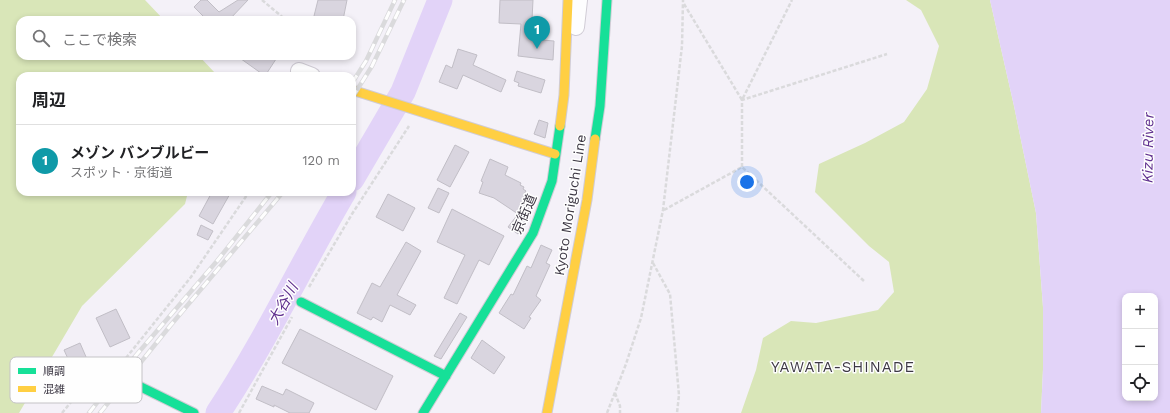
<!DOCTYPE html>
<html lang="ja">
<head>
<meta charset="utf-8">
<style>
  body { margin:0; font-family:"Work Sans","Noto Sans JP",sans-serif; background:#f6f6f6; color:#202124 }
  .controls { position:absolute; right:12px; bottom:12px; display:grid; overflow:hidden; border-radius:8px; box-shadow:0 2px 6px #0003 }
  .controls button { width:36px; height:36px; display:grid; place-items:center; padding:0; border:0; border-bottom:1px solid #e0e0e0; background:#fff; color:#202124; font:20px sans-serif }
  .you { position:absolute; left:747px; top:182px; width:14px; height:14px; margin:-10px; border:3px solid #fff; border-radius:50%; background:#1a73e8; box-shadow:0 0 0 6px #1a73e833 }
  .badge { display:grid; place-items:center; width:26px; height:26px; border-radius:50%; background:#7d7983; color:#fff; font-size:13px; font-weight:700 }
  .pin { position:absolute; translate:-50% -33px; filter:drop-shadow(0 1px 2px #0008) }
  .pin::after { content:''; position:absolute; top:21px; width:14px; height:12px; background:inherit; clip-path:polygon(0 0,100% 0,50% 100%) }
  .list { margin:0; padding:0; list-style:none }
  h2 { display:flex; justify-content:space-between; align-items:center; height:52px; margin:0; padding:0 16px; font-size:17px }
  h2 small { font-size:13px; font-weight:400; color:#757577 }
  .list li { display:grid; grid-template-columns:26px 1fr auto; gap:12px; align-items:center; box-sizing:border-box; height:72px; padding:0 16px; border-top:1px solid #e0e0e0 }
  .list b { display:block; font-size:15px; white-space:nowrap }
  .list p { margin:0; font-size:13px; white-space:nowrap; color:#757577 }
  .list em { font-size:13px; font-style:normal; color:#757577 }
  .icon { flex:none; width:22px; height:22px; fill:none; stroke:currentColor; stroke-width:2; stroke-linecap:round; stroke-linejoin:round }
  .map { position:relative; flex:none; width:1170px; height:413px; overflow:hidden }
  .search { position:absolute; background:#fff; box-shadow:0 2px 6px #0003; left:16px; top:16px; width:340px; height:44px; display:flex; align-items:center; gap:10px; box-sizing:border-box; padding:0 14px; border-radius:12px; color:#757577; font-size:15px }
  .panel { position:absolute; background:#fff; box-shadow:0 2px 6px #0003; left:16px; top:72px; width:340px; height:124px; border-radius:12px }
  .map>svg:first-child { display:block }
  .green { fill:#d9e6b8 }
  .water { fill:#e2d3f8; fill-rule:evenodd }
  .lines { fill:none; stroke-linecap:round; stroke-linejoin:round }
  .river { stroke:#e2d3f8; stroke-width:25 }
  .building { fill:#d9d5df; stroke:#c1bec6 }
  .street-casing { stroke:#d0ccd5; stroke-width:18 }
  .fast-casing { stroke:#d0ccd5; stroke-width:11 }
  .slow-casing { stroke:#d0ccd5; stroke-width:11 }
  .path { stroke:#dadadc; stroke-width:2.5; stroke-dasharray:4 2; stroke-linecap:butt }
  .street { stroke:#fdfdfe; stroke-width:16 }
  .fast { stroke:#16e098; stroke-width:9 }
  .slow { stroke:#ffcf43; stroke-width:9 }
  .rail-casing { stroke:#dadadc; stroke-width:4.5 }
  .rail { stroke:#fefefe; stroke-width:3; stroke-dasharray:9; stroke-linecap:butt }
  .labels { text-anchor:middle; stroke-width:3; stroke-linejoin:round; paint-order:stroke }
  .street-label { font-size:14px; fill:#3d3844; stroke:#fefefe }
  .water-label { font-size:15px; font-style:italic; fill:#61318f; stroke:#fefefe }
  .neighbourhood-label { font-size:15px; letter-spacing:1px; fill:#3d3844; stroke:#fefefe }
  .key { fill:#fefefe; stroke:#c4c3c6; stroke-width:1 }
  .key-label { font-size:11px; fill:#3d3844 }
</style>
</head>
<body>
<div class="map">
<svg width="1170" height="413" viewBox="0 0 1170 413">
  <rect width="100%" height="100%" fill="#f4f1f8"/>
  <path class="green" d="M 0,0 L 145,0 L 164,20 L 20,20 L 20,56 L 199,56 L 215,73 L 215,76 L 20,76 L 20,192 L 188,192 L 185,204 L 82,306 L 19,413 L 0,413 Z
    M 906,0 L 990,0 L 1014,106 L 1036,213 L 1043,307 L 1043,369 L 1041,413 L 741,413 L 756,370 L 763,338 L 791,321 L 816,323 L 878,310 L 894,292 L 889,262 L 869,246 L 815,192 L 819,164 L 865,143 L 904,122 L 927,89 L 939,46 L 921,10 Z"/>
  <path class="water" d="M 990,0 L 1170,0 L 1170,413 L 1041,413 L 1043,369 L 1043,307 L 1036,213 L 1014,106 ZM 1125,296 L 1155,296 L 1155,398 L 1125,398 Z"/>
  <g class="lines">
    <path class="river" d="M 352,179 L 403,92 L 440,0
      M 218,413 C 265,342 301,265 344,192"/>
  </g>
  <path class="building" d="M 201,0 L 207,0 L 219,12 L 238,0 L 248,0 L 229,20 L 207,20 L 194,7 Z
    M 318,0 L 347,0 L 343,20 L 313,20 Z
    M 500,0 L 533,0 L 531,39 L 554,41 L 553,60 L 518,56 L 521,24 L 499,23 Z
    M 458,49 L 477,55 L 473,65 L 506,80 L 501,92 L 463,75 L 457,89 L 439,82 L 446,65 L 452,68 Z
    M 237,56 L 278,56 L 265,76 Z
    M 517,71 L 545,80 L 541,93 L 518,86 L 519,83 L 514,81 Z
    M 539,120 L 548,123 L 545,138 L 534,134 Z
    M 455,145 L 469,152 L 450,187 L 437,180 Z
    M 490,159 L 508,167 L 505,175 L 521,183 L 520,185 L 524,187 L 523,189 L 526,191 L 524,194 L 532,199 L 522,228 L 518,234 L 508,227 L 518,214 L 494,198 L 479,193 L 483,182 L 481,181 Z
    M 438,188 L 449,193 L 439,213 L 428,208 Z
    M 212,192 L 231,192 L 213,224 L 199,216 Z
    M 388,194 L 415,208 L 403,231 L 376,217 Z
    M 452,209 L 504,236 L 489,265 L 479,260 L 457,304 L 444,298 L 465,255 L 437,242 Z
    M 201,225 L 213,231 L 208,240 L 197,235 Z
    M 406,242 L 421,251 L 397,295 L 416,305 L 410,315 L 390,305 L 382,322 L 373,317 L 371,320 L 357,313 L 372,283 L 380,287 Z
    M 541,245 L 552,250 L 546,263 L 550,265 L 536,296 L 541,300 L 529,317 L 531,318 L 524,329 L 499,313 L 511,294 L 513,295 L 527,266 L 531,268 Z
    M 116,309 L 130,338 L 110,347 L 96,318 Z
    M 460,313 L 467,317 L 441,359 L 434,356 Z
    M 300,329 L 393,376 L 376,410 L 282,363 Z
    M 482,340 L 505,357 L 494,374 L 471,358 Z
    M 80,343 L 93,373 L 78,381 L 64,350 Z
    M 262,386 L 283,395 L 286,389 L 314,403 L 309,413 L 290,413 L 274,405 L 274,407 L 256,399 Z"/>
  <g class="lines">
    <defs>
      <path id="street" d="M 576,27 L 579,0
        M 299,71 L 312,76"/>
      <path id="fast" d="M 595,139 L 600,106 L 607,0
        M 301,302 L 446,376
        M 115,372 L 139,386 L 194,413
        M 423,413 L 533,233 L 552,181 L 560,126"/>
      <path id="slow" d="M 352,90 L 555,154
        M 560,126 L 564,95 L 568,0
        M 547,413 L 587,200 L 595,139"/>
    </defs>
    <use href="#street" class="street-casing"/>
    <use href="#fast" class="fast-casing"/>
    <use href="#slow" class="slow-casing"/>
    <path class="path" d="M 262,0 L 286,20
      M 684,4 L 742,100 L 792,0
      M 742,167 L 742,100 L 887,54
      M 664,210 L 742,167 L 865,282
      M 653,263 L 670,294 L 679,395 L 677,413
      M 309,287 L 352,214 L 409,126
      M 126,358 L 191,277 L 249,192
      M 615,393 L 620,406 L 620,413
      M 62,413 L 81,390 L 100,380
      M 239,413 L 292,317
      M 607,413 L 626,364 L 641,318 L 663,210 L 682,46 L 683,0"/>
    <use href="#street" class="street"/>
    <use href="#fast" class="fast"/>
    <use href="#slow" class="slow"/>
    <defs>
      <path id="rail" d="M 352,83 L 366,61 L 395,0
        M 352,98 L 372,66 L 404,0
        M 89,413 L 114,381 L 217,261 L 272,192
        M 100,413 L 170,326 L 283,192"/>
    </defs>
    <use href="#rail" class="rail-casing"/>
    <use href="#rail" class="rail"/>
  </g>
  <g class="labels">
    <g class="street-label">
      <text transform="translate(570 205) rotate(-81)" y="5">Kyoto Moriguchi Line</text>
      <text transform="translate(524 214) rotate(-67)" y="5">京街道</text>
    </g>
    <g class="water-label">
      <text transform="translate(1148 148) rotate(-89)" y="5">Kizu River</text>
      <text transform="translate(283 304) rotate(-61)" y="5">大谷川</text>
    </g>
    <g class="neighbourhood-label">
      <text x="843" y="372">YAWATA-SHINADE</text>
    </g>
  </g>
  <rect x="10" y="357" width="132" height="46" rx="6" class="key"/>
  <rect x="18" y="368" width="18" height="6" fill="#16e098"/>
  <rect x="18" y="386" width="18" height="6" fill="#ffcf43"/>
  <g class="key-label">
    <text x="43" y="375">順調</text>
    <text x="43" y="393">混雑</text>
  </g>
</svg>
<div class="controls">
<button>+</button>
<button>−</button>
<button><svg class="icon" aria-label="locate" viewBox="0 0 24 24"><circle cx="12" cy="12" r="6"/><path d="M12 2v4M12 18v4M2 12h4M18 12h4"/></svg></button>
</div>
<div class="you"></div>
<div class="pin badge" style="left:537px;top:49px;background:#0f9aa8">1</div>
<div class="search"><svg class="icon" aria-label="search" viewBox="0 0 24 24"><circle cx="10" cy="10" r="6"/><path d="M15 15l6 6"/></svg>ここで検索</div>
<section class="panel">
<h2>周辺<small></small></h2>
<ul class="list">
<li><span class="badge" style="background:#0f9aa8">1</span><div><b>メゾン バンブルビー</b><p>スポット · 京街道</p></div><em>120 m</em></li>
</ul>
</section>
</div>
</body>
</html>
